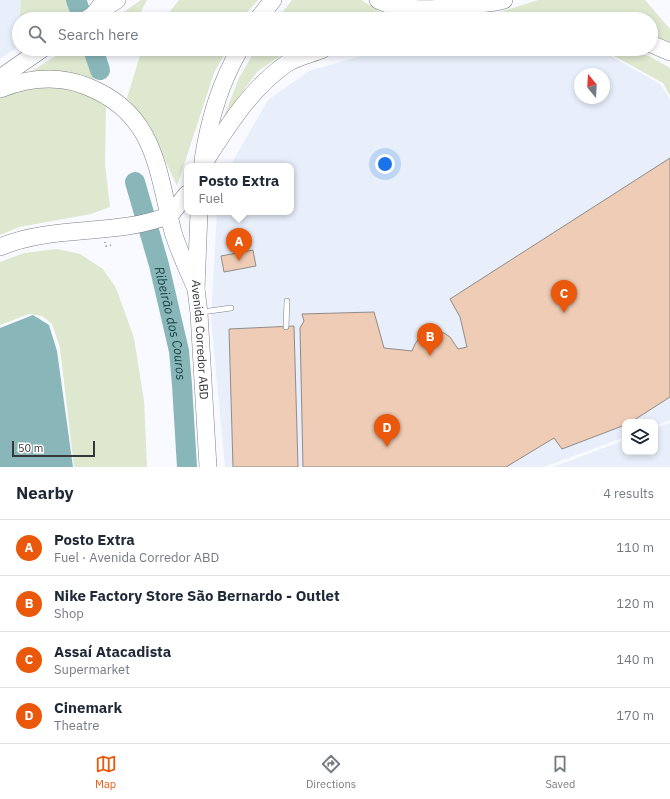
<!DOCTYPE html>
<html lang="en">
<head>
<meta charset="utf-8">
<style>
  body { margin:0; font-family:"IBM Plex Sans",sans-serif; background:#f6f6f7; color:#1f2937 }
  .controls { position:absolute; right:12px; bottom:12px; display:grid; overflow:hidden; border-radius:8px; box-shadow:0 2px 6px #0003 }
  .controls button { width:36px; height:36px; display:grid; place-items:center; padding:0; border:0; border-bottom:1px solid #e0e1e3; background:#fff; color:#1f2937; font:20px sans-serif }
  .compass { position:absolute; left:574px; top:68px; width:36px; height:36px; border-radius:50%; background:#fff; box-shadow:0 2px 6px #0003; rotate:342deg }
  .scale { position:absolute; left:12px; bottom:10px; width:83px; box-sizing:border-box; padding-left:4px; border:2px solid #363739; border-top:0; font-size:11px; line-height:14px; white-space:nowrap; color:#363739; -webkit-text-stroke:3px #fff; paint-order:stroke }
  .you { position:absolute; left:385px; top:164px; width:14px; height:14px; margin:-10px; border:3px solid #fff; border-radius:50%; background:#1a73e8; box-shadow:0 0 0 6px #1a73e833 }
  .badge { display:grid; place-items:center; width:26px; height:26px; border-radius:50%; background:#ea580c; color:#fff; font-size:13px; font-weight:700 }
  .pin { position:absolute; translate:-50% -33px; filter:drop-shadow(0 1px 2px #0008) }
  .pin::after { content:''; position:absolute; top:21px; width:14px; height:12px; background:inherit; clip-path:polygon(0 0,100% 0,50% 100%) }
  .popup { position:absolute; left:184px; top:163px; width:110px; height:52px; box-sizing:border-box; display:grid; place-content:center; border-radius:8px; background:#fff; filter:drop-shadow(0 1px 3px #0005); font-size:13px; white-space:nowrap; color:#747a83 }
  .popup b { font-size:15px; color:#1f2937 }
  .popup::after { content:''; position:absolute; left:50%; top:100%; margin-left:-8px; border:8px solid transparent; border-top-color:#fff }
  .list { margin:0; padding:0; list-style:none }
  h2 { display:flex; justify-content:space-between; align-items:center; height:52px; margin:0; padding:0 16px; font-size:17px }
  h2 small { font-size:13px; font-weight:400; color:#747a83 }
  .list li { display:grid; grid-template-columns:26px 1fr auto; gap:12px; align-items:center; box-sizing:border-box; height:56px; padding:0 16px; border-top:1px solid #e0e1e3 }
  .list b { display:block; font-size:15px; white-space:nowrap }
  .list p { margin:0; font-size:13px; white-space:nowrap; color:#747a83 }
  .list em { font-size:13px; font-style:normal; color:#747a83 }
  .icon { flex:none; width:22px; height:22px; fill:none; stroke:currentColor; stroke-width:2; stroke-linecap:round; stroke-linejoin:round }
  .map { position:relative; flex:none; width:670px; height:467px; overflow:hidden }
  .search { position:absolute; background:#fff; box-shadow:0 2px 6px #0003; left:12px; right:12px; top:12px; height:44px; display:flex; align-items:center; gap:10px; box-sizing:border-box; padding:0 14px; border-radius:22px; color:#747a83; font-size:15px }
  .sheet { height:276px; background:#fff }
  nav { display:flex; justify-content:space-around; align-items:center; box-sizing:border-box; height:56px; border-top:1px solid #e0e1e3; background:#fff; font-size:11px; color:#747a83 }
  nav a { display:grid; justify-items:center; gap:2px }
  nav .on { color:#ea580c }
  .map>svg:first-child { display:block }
  .built { fill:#e8effa; fill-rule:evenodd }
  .green { fill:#dde8cf }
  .water { fill:#89b7b9 }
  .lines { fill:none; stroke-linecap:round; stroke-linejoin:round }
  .river { stroke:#89b7b9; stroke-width:20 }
  .building { fill:#eeccb5; stroke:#908c89 }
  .service-casing { stroke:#7e8185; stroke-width:6 }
  .primary-casing { stroke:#7e8185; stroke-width:18 }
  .trunk-casing { stroke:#7e8185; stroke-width:18 }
  .path { stroke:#9e9fa3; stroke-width:2; stroke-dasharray:1 3; stroke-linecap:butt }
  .service { stroke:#fff; stroke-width:5 }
  .primary { stroke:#fff; stroke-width:17 }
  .trunk { stroke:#fff; stroke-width:17 }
  .labels { text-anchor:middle; stroke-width:3.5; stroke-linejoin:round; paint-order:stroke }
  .street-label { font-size:12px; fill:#363739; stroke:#fff }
  .water-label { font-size:13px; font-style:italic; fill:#174244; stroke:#fff }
</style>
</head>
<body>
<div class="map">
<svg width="670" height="467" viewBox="0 0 670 467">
  <rect width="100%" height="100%" fill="#f8faff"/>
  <path class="built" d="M 0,0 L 91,0 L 62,19 L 19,19 L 19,46 L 0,59 Z
    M 534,49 L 609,55 L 660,84 L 670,99 L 670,420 L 655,426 L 655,422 L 625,422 L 625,437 L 544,467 L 225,467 L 211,320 L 217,212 L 291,212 L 291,166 L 230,166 L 268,100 L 309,71 L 365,55 ZM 580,74 L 604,74 L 604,98 L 580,98 Z
    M 670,423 L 670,467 L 553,467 L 625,440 L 625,452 L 655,452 L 655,428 Z"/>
  <path class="green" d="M 21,0 L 73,0 L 75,7 L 57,19 L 19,19 L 19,43 L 18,44 Z
    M 141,0 L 147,0 L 137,19 L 113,19 Z
    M 179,0 L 258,0 L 249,10 L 244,19 L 164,19 Z
    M 292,0 L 361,0 L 384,14 L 423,19 L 500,12 L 538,0 L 645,0 L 670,29 L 670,42 L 651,34 L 651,19 C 605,19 559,16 513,19 L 277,19 Z
    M 67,49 L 82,49 L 95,80 L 81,76 L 30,72 Z
    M 142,49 L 227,49 L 214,73 L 177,186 L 151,130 L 127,98 Z
    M 256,49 L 290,49 L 257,72 L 235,102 L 221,124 L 239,78 Z
    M 547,49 L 618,49 L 649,56 L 670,68 L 670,96 L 663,83 L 609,53 Z
    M 47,84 L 75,88 L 106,101 L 105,165 L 110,207 L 91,214 L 19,227 L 0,235 L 0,98 L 19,89 Z
    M 57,249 L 80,254 L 103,269 L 116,288 L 134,338 L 144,401 L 147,467 L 74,467 L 60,348 L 52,324 L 42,316 L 29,314 L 0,325 L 0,262 L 24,253 Z"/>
  <path class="water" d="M 33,315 L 49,325 L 57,351 L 73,467 L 0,467 L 0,328 Z"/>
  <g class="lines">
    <g class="river">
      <path d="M 76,0 L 83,19"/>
      <path d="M 93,49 L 100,70"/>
      <path id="s1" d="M 135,182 L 159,265 L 179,351 L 182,385 L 187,467"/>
    </g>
  </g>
  <path class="building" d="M 670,158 L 670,397 L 631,422 L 625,422 L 625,425 L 562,449 L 554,438 L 506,467 L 303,467 L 300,328 L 304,321 L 302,314 L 374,312 L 384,348 L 412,351 L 415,344 L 420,337 L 426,333 L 435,332 L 444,333 L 450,337 L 458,349 L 467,347 L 460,317 L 450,299 Z
    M 253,250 L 256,266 L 224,272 L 221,256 Z
    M 294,326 L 298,467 L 233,467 L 229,329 Z"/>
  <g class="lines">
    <defs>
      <path id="service" d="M 202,312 L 231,308
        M 286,327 L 287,301"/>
      <path id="primary" d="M 87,19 L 117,0
        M 0,78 L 42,49
        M 0,247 C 54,224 116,237 170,215"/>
      <g id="trunk">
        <path d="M 378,0 C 409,16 463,6 496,2 L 504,0"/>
        <path d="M 94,14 L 105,0"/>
        <path d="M 258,19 L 273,0"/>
        <path d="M 651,44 L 670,52"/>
        <path d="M 0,89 C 28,78 58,75 86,86 C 156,113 157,170 173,232 C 179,252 188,270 196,289"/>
        <path d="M 203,160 C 209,120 220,83 240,49"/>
        <path d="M 202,166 C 226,129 249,90 286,64 C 296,57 312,54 323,49"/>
        <path id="s2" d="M 199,212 L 196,289 L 199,313 L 208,467"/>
        <path d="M 170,215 L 187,194"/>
      </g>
    </defs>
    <use href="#service" class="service-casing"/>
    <use href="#primary" class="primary-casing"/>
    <use href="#trunk" class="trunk-casing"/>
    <path class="path" d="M 105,242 L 106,246 L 112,245"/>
    <use href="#service" class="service"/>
    <use href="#primary" class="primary"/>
    <use href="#trunk" class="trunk"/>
  </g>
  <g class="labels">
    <g class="street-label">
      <text dy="4" stroke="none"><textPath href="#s2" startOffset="128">Avenida Corredor ABD</textPath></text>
    </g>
    <g class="water-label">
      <text dy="5" stroke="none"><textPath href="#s1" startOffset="146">Ribeirão dos Couros</textPath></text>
    </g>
  </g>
</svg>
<div class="controls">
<button><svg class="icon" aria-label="layers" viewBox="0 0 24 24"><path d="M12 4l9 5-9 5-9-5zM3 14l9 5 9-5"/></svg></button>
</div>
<svg class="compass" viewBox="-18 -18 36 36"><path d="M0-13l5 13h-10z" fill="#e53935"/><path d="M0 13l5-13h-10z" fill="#747a83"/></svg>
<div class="scale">50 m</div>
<div class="you"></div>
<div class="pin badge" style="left:239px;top:261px">A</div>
<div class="popup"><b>Posto Extra</b>Fuel</div>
<div class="pin badge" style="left:430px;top:356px">B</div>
<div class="pin badge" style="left:564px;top:313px">C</div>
<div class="pin badge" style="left:387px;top:447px">D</div>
<div class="search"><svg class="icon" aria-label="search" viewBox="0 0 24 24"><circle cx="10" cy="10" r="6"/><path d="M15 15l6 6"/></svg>Search here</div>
</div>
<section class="sheet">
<h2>Nearby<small>4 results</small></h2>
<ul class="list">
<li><span class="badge">A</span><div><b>Posto Extra</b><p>Fuel · Avenida Corredor ABD</p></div><em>110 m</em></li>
<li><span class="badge">B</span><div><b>Nike Factory Store São Bernardo - Outlet</b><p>Shop</p></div><em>120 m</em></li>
<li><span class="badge">C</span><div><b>Assaí Atacadista</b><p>Supermarket</p></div><em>140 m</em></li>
<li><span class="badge">D</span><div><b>Cinemark</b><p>Theatre</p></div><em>170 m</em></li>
</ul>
</section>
<nav>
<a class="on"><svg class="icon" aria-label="map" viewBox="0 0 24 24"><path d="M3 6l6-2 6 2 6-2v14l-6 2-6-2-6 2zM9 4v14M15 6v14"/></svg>Map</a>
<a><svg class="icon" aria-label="directions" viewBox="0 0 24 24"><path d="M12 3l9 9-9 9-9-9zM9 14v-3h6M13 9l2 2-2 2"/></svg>Directions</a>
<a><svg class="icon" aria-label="saved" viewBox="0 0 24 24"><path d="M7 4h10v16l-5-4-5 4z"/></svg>Saved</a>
</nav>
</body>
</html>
